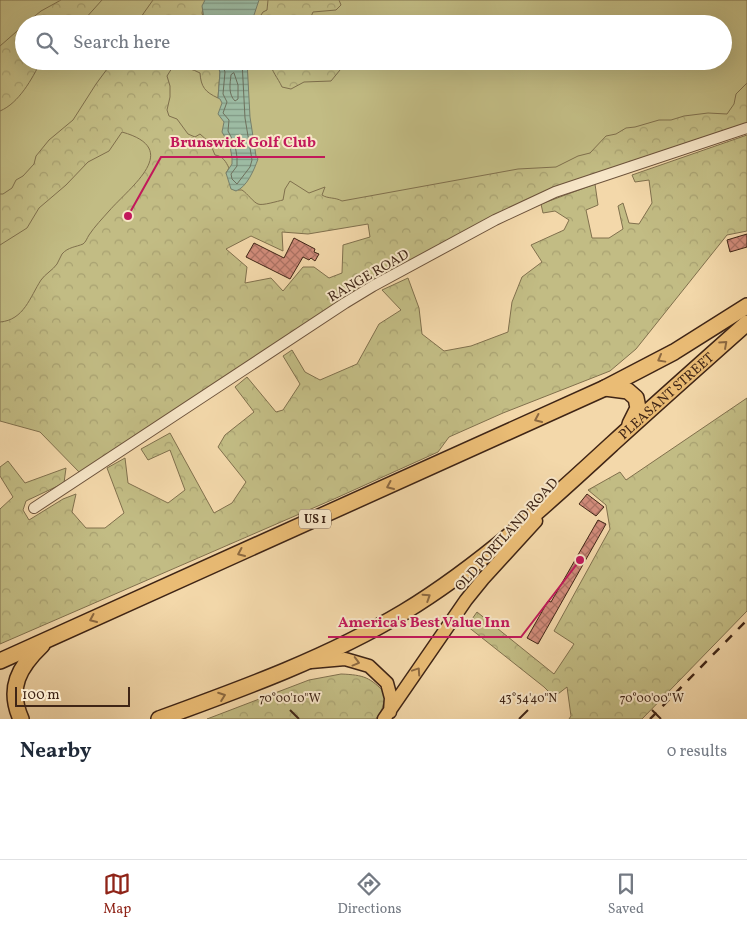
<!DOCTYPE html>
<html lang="en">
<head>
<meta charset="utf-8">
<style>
  body { margin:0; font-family:Vollkorn,serif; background:#f6f6f7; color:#1f2937 }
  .scale { position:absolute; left:15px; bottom:12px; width:115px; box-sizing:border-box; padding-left:5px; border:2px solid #3f2516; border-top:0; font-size:14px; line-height:18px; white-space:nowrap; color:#3f2516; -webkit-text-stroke:4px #f7e6c8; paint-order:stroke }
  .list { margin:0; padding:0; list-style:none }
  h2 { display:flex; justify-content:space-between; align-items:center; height:65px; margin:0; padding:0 20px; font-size:21px }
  h2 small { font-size:16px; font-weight:400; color:#747a83 }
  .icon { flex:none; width:28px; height:28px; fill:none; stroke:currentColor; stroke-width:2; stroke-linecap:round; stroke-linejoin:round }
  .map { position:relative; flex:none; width:747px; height:719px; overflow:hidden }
  .search { position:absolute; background:#fff; box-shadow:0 5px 20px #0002; left:15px; right:15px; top:15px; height:55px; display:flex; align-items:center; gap:12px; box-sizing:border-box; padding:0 18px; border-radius:28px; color:#747a83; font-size:19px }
  .sheet { height:140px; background:#fff }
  nav { display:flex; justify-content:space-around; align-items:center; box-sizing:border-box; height:70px; border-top:1px solid #e0e1e3; background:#fff; font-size:14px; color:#747a83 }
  nav a { display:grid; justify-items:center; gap:2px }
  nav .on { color:#8f2418 }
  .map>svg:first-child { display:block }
  .green { fill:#c2bc84; stroke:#80704d; fill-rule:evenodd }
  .forest { fill:url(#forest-crowns); stroke:#80704d; fill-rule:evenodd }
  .water { fill:url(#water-rules); stroke:#777f6b }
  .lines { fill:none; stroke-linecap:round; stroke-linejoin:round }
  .shore { stroke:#6e705c; stroke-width:1 }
  .building { fill:url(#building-cross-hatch); stroke:#3f2516 }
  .minor-casing { stroke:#6c523b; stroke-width:12 }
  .major-casing { stroke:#3f2516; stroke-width:15 }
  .highway-casing { stroke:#3f2516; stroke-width:18 }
  .minor { stroke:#f7e6c8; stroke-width:10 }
  .major { stroke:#eabc75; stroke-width:12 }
  .highway { stroke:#eabc75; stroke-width:15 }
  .rail { stroke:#3f2516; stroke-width:2.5; stroke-dasharray:9 9; stroke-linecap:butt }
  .oneway { stroke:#8c6941 }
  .ticks { fill:none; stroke:#3f2516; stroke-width:2 }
  .labels { text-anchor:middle; stroke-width:4; stroke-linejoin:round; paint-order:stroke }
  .shield { fill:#f7e6c8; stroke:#765f4b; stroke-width:1 }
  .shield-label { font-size:12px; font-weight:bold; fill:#3f2516 }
  .street-label { font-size:14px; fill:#3f2516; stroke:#f7e6c8 }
  .ticks-label { font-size:12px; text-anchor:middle; fill:#3f2516; stroke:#f7e6c8; stroke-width:4; stroke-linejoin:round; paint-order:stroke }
  .leader { fill:none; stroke:#c2185b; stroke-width:2 }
  .callout-dot { fill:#c2185b; stroke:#f7e6c8; stroke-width:2 }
  .callout-label { font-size:15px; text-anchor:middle; font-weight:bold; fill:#c2185b; stroke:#f7e6c8; stroke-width:4; stroke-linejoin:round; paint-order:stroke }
</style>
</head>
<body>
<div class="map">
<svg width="747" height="719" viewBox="0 0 747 719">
  <defs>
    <pattern id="forest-crowns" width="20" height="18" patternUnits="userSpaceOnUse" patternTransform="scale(1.25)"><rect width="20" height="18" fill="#c2bc84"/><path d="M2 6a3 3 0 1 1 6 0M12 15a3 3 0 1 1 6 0" fill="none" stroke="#a8a171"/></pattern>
    <pattern id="water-rules" width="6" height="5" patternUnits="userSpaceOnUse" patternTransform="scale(1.25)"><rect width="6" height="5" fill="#9dbba3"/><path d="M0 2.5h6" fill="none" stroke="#819884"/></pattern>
    <pattern id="building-cross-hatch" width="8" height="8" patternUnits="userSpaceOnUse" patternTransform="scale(1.25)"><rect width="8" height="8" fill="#d28c7b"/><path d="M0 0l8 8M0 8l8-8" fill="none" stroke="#ac7264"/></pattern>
  </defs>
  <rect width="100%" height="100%" fill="#f3d8aa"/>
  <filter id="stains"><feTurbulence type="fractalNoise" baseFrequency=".004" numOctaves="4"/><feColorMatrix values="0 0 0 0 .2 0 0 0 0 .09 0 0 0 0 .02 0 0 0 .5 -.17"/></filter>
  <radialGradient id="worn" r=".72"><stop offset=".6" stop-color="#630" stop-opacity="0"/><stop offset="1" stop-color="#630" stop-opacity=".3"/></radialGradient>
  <path class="green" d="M 0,0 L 747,0 L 747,124 L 564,184 L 551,189 L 193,228 L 0,398 ZM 24,24 L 723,24 L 723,61 L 24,61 Z"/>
  <path class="forest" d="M 61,0 L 102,0 L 84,20 L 77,24 L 25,24 L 41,11 Z
    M 153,0 L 205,0 L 202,13 L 205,24 L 136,24 Z
    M 268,0 L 339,0 L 341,5 L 336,10 L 313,12 L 310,19 L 310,24 L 262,24 L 259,18 L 263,12 L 267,10 Z
    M 24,25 L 24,61 L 41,61 C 32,79 19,103 0,111 L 0,46 Z
    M 113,61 L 216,61 L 220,72 L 218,98 C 205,92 201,87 200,73 C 193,69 185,68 178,65 L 172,68 L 167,76 L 170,86 L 170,97 L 167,110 L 169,116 L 177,119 L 188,134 L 195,137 L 200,134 L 210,143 L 215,155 C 223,156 226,162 229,168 L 226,173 L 238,190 L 242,190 C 248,194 253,202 258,204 C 262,206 278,201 283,200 L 285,189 L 290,181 L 309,193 L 325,187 L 322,195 C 328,199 335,197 342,201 L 518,169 L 556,167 L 578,156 L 590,153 L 606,136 L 616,134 L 626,128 L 635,127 L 659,120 L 671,120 L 684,116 L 708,113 L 727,114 L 734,104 L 736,94 L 747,83 L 747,124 L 564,184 L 519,205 L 363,286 L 293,335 L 81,474 L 40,432 L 0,421 L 0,322 C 24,320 30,297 41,280 C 45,274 53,270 57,264 C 59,261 60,257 62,254 C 68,247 76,247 83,244 C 86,242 87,238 89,235 C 95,226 102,219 109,211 C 131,186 183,149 122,132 L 109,151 L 88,162 L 66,185 L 39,208 L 27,228 L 0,245 L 0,194 L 3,194 L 12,188 L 16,180 L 23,176 L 34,164 L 36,156 L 49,140 L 73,120 L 96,84 ZM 368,224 L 370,237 L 343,245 L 342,273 L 329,278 L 314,267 L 303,267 L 283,291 L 271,278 L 245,283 L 247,267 L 226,249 L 251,236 L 283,251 L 282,232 L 308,234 Z
    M 270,61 L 341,61 L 340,70 L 331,81 L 304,82 L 291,89 L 282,87 C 278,78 271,71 270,61 Z
    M 747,135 L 747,231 L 727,235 L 636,349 L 610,371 L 503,413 L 449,437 L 438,452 L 334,499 L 0,644 L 0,509 L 13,497 L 0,476 L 0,467 L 8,461 L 25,483 L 66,468 L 64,483 L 26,501 L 23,510 L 29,520 L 63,499 L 76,494 L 72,512 L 86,528 L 105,528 L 124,513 L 107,468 L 125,458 L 128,483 L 168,503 L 185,490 L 170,450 L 148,460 L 141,449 L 170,433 L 214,513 L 232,503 L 246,482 L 218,447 L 225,435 L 254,412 L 235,387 L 247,377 L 276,412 L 283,410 L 300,384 L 283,356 L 292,350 L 305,372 L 320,380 L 357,364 L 379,324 L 401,310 L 382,290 L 408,278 L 419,308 L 422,334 L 444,351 L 471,346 L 508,332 L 512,302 L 522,277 L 542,262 L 531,245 L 564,230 L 569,220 L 555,211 L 543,213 L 541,204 L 595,184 L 598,205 L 586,210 L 592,238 L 609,238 L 623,229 L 618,206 L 623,203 L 629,223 L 639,224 L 652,203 L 649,180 L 635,182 L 632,175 Z
    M 747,398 L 747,611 L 642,719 L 569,719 L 571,716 L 567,687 L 554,697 L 544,687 L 467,626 L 477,612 L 554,674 L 574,644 L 554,631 L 610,529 L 606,505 L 588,490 L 620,472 L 626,480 Z
    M 341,674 C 364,675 370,677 386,694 L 382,709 L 376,719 L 207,719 L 309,680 Z"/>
  <path class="water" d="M 205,0 L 259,0 L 251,24 L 205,24 L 202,6 Z
    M 216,61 L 247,61 L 250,117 L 256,156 L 258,159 C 254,170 247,187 236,191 L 231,189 L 226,173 L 232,164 L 232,158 L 230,146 L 222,132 L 224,122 L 218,114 L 222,103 L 220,99 L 218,98 L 220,72 Z"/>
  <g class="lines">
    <path class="shore" d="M 221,61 L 225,72 L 223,94 L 227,102 L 223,113 L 229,120 L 228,131 L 235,145 L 237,157 L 237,166 L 231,174 L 232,179 L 237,184 L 250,167 L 252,160 L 245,118 L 242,61
      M 234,73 L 238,85 L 238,99 L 235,101 C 228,94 230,84 231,75 Z"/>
  </g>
  <path class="building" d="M 747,234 L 747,247 L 730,252 L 727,240 Z
    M 294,238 L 315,249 L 314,252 L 319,254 L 315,261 L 311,258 L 309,260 L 303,257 L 290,279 L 246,257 L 254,243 L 284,258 Z
    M 587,494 L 604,507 L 596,516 L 579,504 Z
    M 598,520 L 606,524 L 538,644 L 527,638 L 548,601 L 551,602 Z"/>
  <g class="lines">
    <defs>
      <path id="minor" d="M 34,508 L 345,303 L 373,286 L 495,220 L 555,192 L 747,128"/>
      <path id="major" d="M 311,662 L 345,659 L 369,666 L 387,683 L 391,698 L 390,712
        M 384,719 L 466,600 L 483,579 L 536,521"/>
      <g id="highway">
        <path d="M 605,388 L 628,391 L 636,398 L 638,408 L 630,424"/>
        <path d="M 0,661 L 605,388 L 674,352 L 747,306"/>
        <path d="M 21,719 C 7,688 19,667 42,645"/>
        <path id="s1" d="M 159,719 C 244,688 327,658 404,612 C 481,565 547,504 612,444 C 657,403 702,363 747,323"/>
      </g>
    </defs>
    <use href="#minor" class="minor-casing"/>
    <use href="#major" class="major-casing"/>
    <use href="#highway" class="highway-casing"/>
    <use href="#minor" class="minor"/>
    <use href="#major" class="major"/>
    <use href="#highway" class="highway"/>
    <path class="rail" d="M 650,719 L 747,620"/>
  </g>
  <defs><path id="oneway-chevron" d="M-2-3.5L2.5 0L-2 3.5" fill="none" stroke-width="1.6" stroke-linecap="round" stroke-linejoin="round" transform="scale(1.25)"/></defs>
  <g class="oneway">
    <use href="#oneway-chevron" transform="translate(724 344) rotate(-42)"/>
    <use href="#oneway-chevron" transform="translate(661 359) rotate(151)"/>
    <use href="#oneway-chevron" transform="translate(538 419) rotate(155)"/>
    <use href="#oneway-chevron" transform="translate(390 486) rotate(156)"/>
    <use href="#oneway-chevron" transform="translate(241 553) rotate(156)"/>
    <use href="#oneway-chevron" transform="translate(427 597) rotate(-33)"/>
    <use href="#oneway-chevron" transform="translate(93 619) rotate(156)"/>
    <use href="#oneway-chevron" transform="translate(356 662) rotate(15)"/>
    <use href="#oneway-chevron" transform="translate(417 671) rotate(-56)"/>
    <use href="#oneway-chevron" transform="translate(222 696) rotate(-20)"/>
  </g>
  <path class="ticks" d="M 290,710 L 299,719M 652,710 L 661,719M 519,719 L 528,710"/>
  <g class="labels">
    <rect class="shield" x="299" y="509.5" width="32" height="19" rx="4"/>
    <g class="shield-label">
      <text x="315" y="523">US 1</text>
    </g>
    <g class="street-label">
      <text transform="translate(368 275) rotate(-30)" y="5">RANGE ROAD</text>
      <text dy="5" stroke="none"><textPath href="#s1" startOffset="608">PLEASANT STREET</textPath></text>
      <text transform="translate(506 534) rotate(-48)" y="5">OLD PORTLAND ROAD</text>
    </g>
  </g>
  <g class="ticks-label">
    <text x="528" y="702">43°54'40"N</text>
    <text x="290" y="702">70°00'10"W</text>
    <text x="652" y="702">70°00'00"W</text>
  </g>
  <path class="leader" d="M128 216L161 157H325M580 560L521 637H328"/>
  <g class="callout-dot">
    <circle cx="128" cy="216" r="5"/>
    <circle cx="580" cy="560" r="5"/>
  </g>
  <g class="callout-label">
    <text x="243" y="147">Brunswick Golf Club</text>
    <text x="424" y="627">America's Best Value Inn</text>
  </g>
  <rect width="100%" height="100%" filter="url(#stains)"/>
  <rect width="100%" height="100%" fill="url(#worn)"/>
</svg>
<div class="scale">100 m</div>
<div class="search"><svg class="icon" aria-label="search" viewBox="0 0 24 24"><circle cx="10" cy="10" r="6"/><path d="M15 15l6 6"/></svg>Search here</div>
</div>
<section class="sheet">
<h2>Nearby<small>0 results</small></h2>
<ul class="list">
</ul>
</section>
<nav>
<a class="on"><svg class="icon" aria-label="map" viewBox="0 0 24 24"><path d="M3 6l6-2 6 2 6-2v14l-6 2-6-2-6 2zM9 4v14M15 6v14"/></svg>Map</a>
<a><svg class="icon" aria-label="directions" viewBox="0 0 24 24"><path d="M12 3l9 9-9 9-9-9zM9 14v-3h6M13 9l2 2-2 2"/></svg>Directions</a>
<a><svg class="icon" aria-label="saved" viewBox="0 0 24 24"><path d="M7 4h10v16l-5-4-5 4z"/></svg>Saved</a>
</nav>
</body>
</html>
